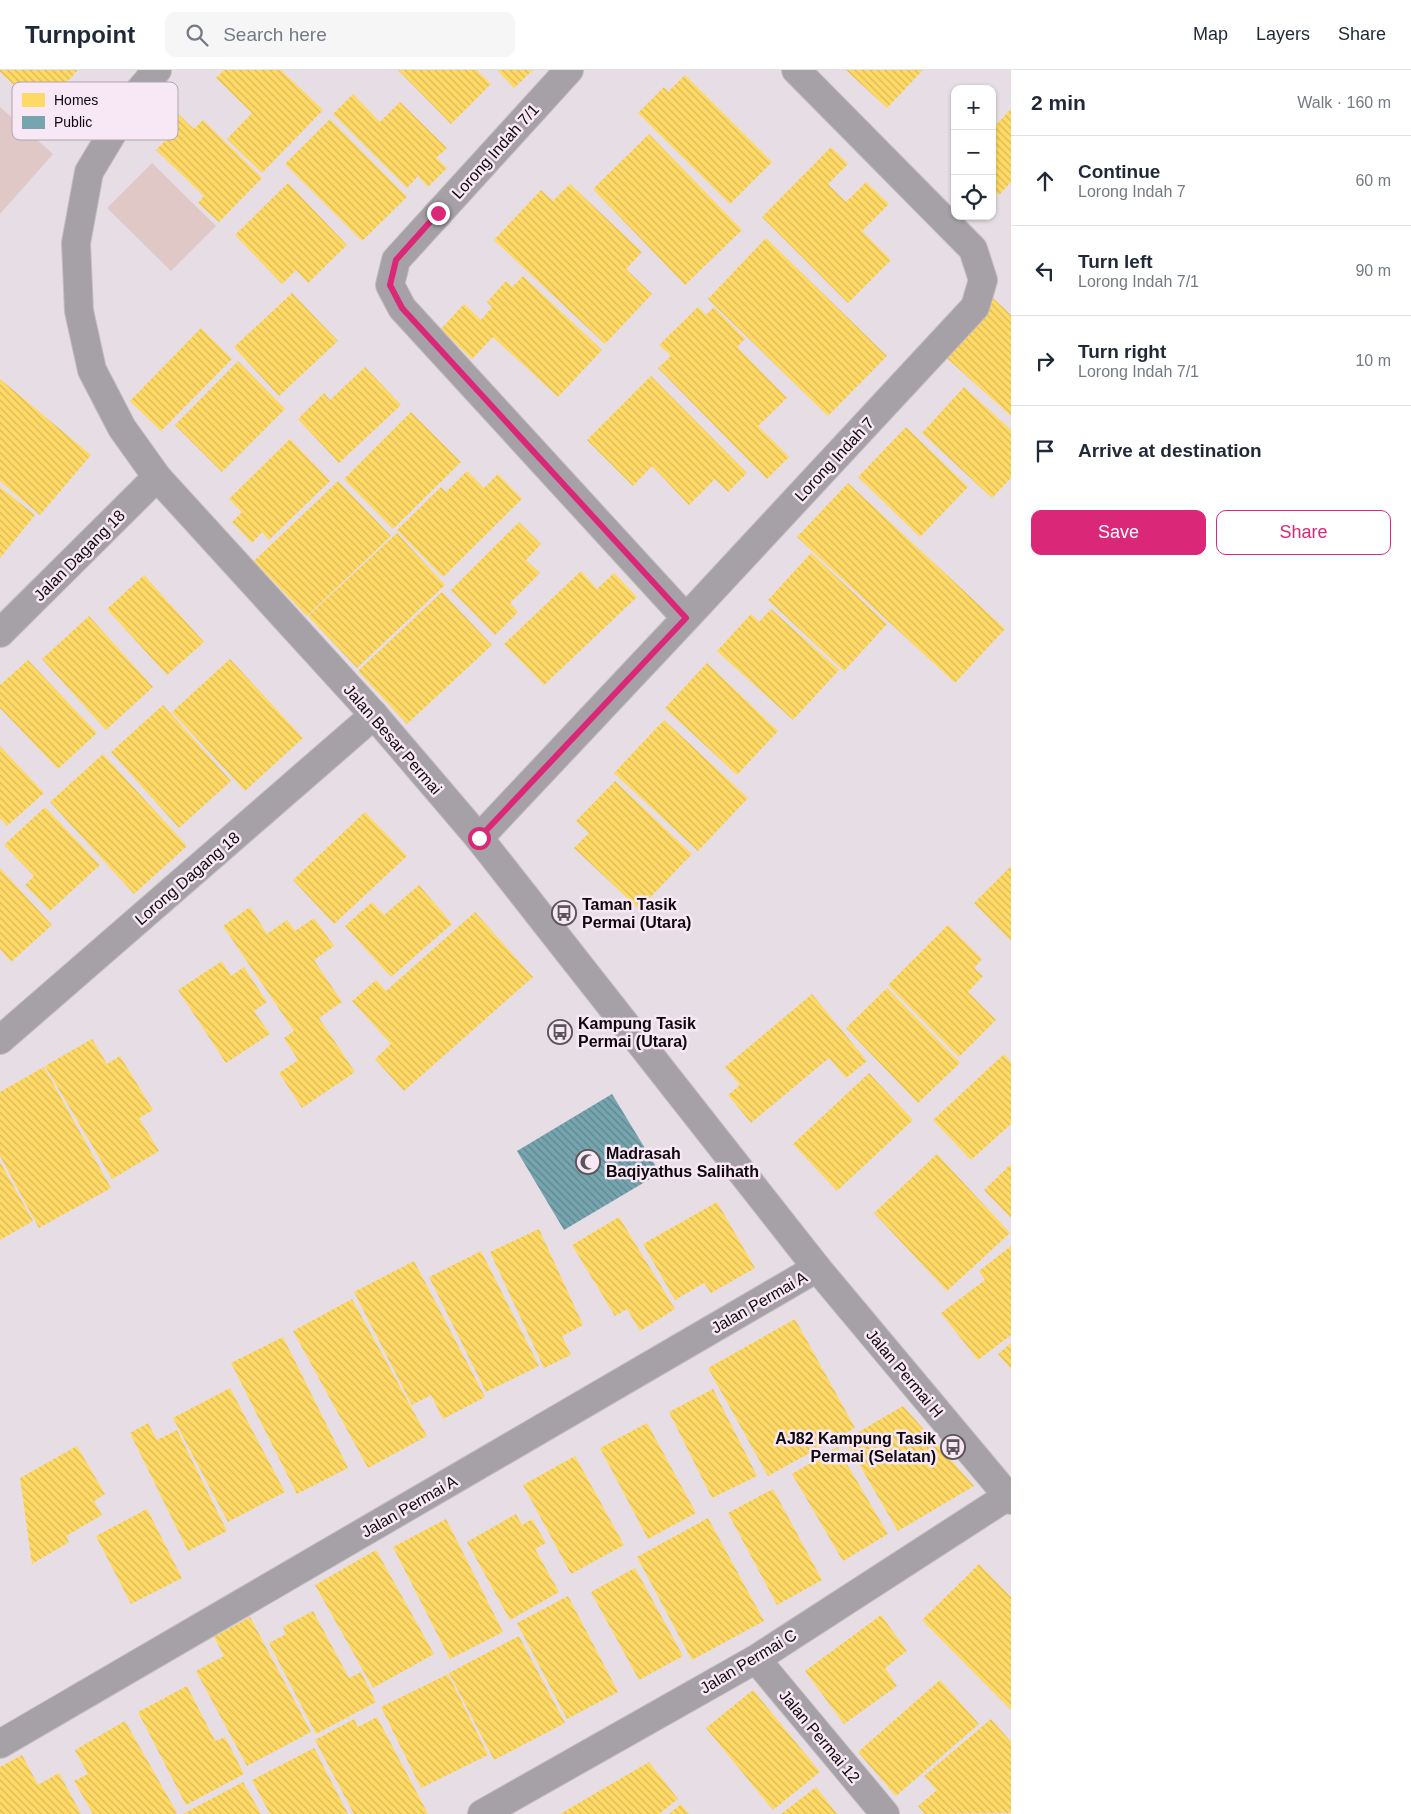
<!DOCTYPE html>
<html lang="en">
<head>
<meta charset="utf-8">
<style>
  body { margin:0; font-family:Arial,sans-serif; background:#f6f6f7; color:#1f2937 }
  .controls { position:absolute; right:15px; top:15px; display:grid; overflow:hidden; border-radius:10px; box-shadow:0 1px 4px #0004 }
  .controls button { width:45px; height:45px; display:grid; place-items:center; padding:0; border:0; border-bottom:1px solid #e0e1e3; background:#fff; color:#1f2937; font:25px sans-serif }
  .stop { position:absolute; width:15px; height:15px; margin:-11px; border:4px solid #db2777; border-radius:50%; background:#fff }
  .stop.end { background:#db2777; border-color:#fff; box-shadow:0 1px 5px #0008 }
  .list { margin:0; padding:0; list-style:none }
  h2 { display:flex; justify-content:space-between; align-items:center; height:65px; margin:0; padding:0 20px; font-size:21px }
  h2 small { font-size:16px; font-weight:400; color:#747a83 }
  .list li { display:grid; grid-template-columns:32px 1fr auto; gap:15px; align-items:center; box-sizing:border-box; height:90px; padding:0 20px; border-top:1px solid #e0e1e3 }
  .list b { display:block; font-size:19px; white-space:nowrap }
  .list p { margin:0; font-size:16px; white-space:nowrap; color:#747a83 }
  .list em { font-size:16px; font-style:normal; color:#747a83 }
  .actions { display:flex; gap:10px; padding:15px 20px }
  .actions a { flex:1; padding:11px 0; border:1px solid #db2777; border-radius:10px; text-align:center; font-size:18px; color:#db2777 }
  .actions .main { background:#db2777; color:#fff }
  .icon { flex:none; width:28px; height:28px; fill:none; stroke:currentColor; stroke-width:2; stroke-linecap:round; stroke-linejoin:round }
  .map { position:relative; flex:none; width:1011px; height:1744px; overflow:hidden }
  header { display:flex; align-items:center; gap:30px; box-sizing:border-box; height:70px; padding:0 25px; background:#fff; border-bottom:1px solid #e0e1e3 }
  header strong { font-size:24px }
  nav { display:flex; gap:28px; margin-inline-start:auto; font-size:18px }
  .search { width:350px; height:45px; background:#f6f6f7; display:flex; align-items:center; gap:12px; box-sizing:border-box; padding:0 18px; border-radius:10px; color:#747a83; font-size:19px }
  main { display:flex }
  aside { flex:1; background:#fff }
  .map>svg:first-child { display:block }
  .green { fill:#e0c8c7 }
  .homes { fill:url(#homes-back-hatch) }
  .public { fill:url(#public-back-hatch) }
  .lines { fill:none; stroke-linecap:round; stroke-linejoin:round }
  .minor-casing { stroke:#c3bdc1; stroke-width:30 }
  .tertiary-casing { stroke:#c3bdc1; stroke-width:30 }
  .minor { stroke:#a5a1a7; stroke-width:28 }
  .tertiary { stroke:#a5a1a7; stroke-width:28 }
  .route { stroke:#db2777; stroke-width:6 }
  .labels { text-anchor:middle; stroke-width:5; stroke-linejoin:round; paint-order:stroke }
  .street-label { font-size:16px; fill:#0f090d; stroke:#f8e7f4 }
  .poi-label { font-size:16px; font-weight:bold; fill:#0f090d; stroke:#f8e7f4; text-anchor:start }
  .key { fill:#f8e7f4; stroke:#b2a4af; stroke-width:1 }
  .key-label { font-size:14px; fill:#0f090d }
</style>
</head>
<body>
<header>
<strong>Turnpoint</strong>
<div class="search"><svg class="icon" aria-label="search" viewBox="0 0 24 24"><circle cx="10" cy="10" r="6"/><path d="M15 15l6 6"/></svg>Search here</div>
<nav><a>Map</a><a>Layers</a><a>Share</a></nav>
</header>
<main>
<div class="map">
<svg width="1011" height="1744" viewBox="0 0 1011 1744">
  <defs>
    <pattern id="homes-back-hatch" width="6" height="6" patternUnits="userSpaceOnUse" patternTransform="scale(1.25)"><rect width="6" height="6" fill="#ffd966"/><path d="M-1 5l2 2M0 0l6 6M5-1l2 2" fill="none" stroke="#d9b957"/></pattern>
    <pattern id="public-back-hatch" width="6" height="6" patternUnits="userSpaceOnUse" patternTransform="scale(1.25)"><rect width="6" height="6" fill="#76a5af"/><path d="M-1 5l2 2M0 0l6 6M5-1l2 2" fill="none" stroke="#5f858d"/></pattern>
  </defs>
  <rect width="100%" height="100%" fill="#e6dee4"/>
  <path class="green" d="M 0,37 L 53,84 L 0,144 Z
    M 152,93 L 216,156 L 171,201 L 107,138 Z"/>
  <path class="homes" d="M 0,0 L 78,0 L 41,40 L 0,2 Z
    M 224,0 L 281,0 L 323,40 L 262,103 L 227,69 L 252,43 L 216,8 Z
    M 398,0 L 477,0 L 491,14 L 451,54 Z
    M 497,0 L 533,0 L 514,18 Z
    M 846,0 L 923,0 L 887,38 Z
    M 685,5 L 772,92 L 730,134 L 638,43 L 664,17 L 668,22 Z
    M 353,24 L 380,52 L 400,32 L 447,78 L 436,88 L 447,98 L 428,117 L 418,106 L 407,118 L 333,44 Z
    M 1011,39 L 1011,112 L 999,125 L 992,119 L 992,59 Z
    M 174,40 L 194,59 L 203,50 L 262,108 L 219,152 L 198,133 L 204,126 L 156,80 L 167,69 L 157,58 Z
    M 330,49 L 407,127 L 362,171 L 285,94 Z
    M 649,64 L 742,160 L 685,215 L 593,119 Z
    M 831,77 L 848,94 L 828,114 L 846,132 L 866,112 L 889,134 L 862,161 L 891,190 L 848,233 L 762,147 Z
    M 288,113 L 347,175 L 308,213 L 296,200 L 282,214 L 235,165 Z
    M 570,114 L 642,182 L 626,199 L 652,224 L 605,274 L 494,170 L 541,120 L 553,131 Z
    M 766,168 L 887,286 L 828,346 L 708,229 Z
    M 523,206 L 602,280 L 558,327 L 493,267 L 472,289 L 441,259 L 464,234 L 481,250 L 492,237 L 487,232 L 506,211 L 512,217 Z
    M 292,223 L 338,271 L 279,326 L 234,277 Z
    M 991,226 L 1011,245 L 1011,346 L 940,282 Z
    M 698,237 L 706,245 L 714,237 L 745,269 L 737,277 L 787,328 L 758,356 L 789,387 L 767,409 L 658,298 L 671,286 L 659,275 Z
    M 201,258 L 232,289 L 161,361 L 130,331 Z
    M 238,291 L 285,339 L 222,402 L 175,355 Z
    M 365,297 L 401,335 L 339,393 L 298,349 L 324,323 L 330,330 Z
    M 651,306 L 747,403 L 728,422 L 715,409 L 689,435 L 652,396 L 633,416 L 587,370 Z
    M 0,309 L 91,385 L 40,445 L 0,411 Z
    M 964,317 L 1011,360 L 1011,408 L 992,428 L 922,363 Z
    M 411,342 L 461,392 L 393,459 L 344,409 Z
    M 906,357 L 968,417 L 920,467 L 858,407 Z
    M 290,369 L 330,411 L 269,470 L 262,462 L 252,473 L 232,452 L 242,442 L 229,429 Z
    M 467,401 L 484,418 L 498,404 L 522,429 L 443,507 L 397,460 L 441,417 L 446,422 Z
    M 338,411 L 391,466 L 307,546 L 254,491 Z
    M 848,413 L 1005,559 L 955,613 L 797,467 Z
    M 0,417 L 35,445 L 0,488 Z
    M 519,452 L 541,474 L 526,490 L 540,503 L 510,533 L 518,542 L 495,565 L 451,520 Z
    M 397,463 L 445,515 L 357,598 L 308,546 Z
    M 811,483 L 887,554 L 844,601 L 768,530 Z
    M 581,501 L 597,519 L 614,503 L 637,527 L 544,615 L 504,574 Z
    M 144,505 L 204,572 L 167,605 L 107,539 Z
    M 442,522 L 492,575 L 407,654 L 358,601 Z
    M 771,539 L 839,600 L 793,650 L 717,581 L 751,544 L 759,552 Z
    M 89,546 L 153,617 L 106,660 L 42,589 Z
    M 230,589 L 303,668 L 245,721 L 172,642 Z
    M 28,590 L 97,663 L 58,699 L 0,638 L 0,615 Z
    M 707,593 L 778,661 L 737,705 L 665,638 Z
    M 163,635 L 231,711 L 179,758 L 111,682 Z
    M 664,650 L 748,728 L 698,781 L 614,703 Z
    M 0,676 L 44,723 L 7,756 L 0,748 Z
    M 103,684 L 187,776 L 134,824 L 50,732 Z
    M 615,711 L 692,784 L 639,839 L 574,778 L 589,763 L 576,751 Z
    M 45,737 L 100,795 L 50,841 L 25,815 L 34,806 L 4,775 Z
    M 365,742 L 407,786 L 334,854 L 293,810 Z
    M 1011,796 L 1011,871 L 974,833 Z
    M 0,798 L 52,855 L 11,892 L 0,879 Z
    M 419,815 L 452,854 L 391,907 L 345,856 L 372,832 L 384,845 Z
    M 250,837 L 267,864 L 287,850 L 295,861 L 314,848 L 334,876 L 314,890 L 342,932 L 319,948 L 355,1002 L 302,1038 L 279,1003 L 298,990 L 284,968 L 294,961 L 223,856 Z
    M 475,842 L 533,907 L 404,1021 L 375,989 L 391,974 L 352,931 L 376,910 L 386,921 Z
    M 948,855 L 982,889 L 974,898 L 983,906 L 968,922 L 996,950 L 959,987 L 888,915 Z
    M 222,891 L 231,906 L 244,897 L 267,932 L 254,941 L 270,964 L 226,993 L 178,920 Z
    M 887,918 L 960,993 L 918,1033 L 846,958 Z
    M 812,924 L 867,991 L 846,1008 L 829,988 L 751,1053 L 728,1025 L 740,1015 L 725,997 Z
    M 92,969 L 107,994 L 120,986 L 153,1040 L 139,1048 L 159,1081 L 112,1109 L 45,996 Z
    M 1004,984 L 1011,992 L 1011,1054 L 971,1090 L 933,1050 Z
    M 44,997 L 111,1118 L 39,1158 L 0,1086 L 0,1022 Z
    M 869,1003 L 913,1050 L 837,1121 L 793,1074 Z
    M 937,1084 L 1010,1163 L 947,1221 L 874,1143 Z
    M 0,1092 L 33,1151 L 0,1170 Z
    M 1011,1094 L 1011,1148 L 984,1120 Z
    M 717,1132 L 755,1198 L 711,1223 L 704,1213 L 675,1230 L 643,1174 Z
    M 619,1147 L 675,1239 L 640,1261 L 627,1239 L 615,1246 L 572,1175 Z
    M 539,1159 L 583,1255 L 562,1266 L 571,1285 L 544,1298 L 490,1182 Z
    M 1011,1176 L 1011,1265 L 978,1290 L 941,1243 L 985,1210 L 979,1201 Z
    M 481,1181 L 539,1296 L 486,1322 L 429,1207 Z
    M 414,1191 L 485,1327 L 443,1349 L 431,1325 L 412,1335 L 354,1222 Z
    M 352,1229 L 427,1366 L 368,1398 L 293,1261 Z
    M 795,1249 L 855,1358 L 768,1406 L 708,1298 Z
    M 283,1267 L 348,1398 L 297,1424 L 231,1293 Z
    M 1011,1273 L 1011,1299 L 998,1284 Z
    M 230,1318 L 285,1422 L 228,1452 L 173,1348 Z
    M 713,1319 L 757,1406 L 712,1428 L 669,1342 Z
    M 903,1336 L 974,1416 L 898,1461 L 845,1370 Z
    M 148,1353 L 157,1370 L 177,1360 L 227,1461 L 188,1481 L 130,1363 Z
    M 647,1353 L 696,1443 L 648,1469 L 600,1378 Z
    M 77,1376 L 105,1424 L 94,1431 L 102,1445 L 66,1466 L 69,1472 L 32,1494 L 20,1408 Z
    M 837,1377 L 888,1464 L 843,1491 L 792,1404 Z
    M 575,1386 L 624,1475 L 571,1504 L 523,1415 Z
    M 773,1419 L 822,1510 L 777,1535 L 728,1443 Z
    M 147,1439 L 182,1508 L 131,1534 L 96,1466 Z
    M 516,1444 L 522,1455 L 532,1449 L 546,1473 L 535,1479 L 559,1522 L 510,1550 L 467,1472 Z
    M 708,1448 L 764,1551 L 692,1590 L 637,1487 Z
    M 446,1449 L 503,1562 L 450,1589 L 393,1477 Z
    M 376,1480 L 434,1584 L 373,1618 L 315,1515 Z
    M 979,1494 L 1011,1527 L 1011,1640 L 922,1550 Z
    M 635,1498 L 683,1586 L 639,1610 L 591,1522 Z
    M 568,1526 L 618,1622 L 567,1649 L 517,1553 Z
    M 313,1541 L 349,1608 L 361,1602 L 376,1632 L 316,1664 L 269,1573 L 286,1564 L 283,1557 Z
    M 881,1545 L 907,1581 L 885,1598 L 897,1616 L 844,1654 L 805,1601 Z
    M 250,1547 L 311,1662 L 247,1696 L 196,1601 L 224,1586 L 214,1567 Z
    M 519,1566 L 565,1653 L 494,1690 L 449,1603 Z
    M 448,1604 L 488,1685 L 421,1718 L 381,1637 Z
    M 940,1610 L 979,1654 L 896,1726 L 858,1682 Z
    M 187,1616 L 215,1671 L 225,1667 L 244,1704 L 186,1735 L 138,1642 Z
    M 753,1620 L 820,1702 L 773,1740 L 706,1658 Z
    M 377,1647 L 428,1744 L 354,1744 L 315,1670 L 354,1649 L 358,1657 Z
    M 991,1649 L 1011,1672 L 1011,1743 L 925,1744 L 918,1736 L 937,1720 L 924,1706 Z
    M 125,1651 L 177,1743 L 176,1744 L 93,1744 L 74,1711 L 88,1704 L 75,1680 Z
    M 314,1678 L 348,1744 L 270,1744 L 252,1710 Z
    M 22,1685 L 38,1715 L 59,1703 L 81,1744 L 0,1744 L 0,1697 Z
    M 649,1692 L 678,1729 L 659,1744 L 560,1744 Z
    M 243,1712 L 261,1744 L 183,1744 Z
    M 816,1717 L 837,1744 L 781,1744 Z
    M 681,1734 L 689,1744 L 669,1744 Z"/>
  <path class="public" d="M 612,1024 L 660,1103 L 564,1160 L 517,1081 Z"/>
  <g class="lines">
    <defs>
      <path id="minor" d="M 569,0 L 396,190 L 390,215 L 402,238 L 686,548
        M 0,563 L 157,407
        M 479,768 L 686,548 L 975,237 L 983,210 L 973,179 L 796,0
        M 0,970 L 374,645
        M 756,1589 L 885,1744
        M 0,1674 L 817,1198
        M 482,1744 L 756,1589 L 1011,1424"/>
      <path id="tertiary" d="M 157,0 L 134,27 L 89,102 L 76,173 L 79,241 L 92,300 L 122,358 L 157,407 L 374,645 L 479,768 L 817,1198 L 1011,1430"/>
    </defs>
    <use href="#minor" class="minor-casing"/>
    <use href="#tertiary" class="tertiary-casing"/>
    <use href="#minor" class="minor"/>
    <use href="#tertiary" class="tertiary"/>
  </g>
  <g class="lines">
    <path class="route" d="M 438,143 L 396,190 L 390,215 L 402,238 L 686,548 L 479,768"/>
  </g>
  <defs>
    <symbol id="bus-ring" viewBox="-11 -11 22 22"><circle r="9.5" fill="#f8e7f4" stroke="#5a5458" stroke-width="1.5"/><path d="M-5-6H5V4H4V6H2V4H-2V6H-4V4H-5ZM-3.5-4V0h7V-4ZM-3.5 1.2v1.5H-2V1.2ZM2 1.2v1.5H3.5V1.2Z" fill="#5a5458"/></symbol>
    <symbol id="mosque-ring" viewBox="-11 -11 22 22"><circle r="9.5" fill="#f8e7f4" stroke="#5a5458" stroke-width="1.5"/><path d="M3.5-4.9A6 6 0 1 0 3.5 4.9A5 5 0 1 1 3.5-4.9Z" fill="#5a5458"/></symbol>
  </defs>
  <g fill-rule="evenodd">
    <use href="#bus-ring" x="550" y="829" width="28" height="28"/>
    <use href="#bus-ring" x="546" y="948" width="28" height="28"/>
    <use href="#mosque-ring" x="574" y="1078" width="28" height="28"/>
    <use href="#bus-ring" x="939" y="1363" width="28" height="28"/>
  </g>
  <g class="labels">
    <g class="street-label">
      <text transform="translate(495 81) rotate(-48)" y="6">Lorong Indah 7/1</text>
      <text transform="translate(834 389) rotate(-47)" y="6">Lorong Indah 7</text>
      <text transform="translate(79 485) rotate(-45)" y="6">Jalan Dagang 18</text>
      <text transform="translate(393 669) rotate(49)" y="6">Jalan Besar Permai</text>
      <text transform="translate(187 808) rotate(-41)" y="6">Lorong Dagang 18</text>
      <text transform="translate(759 1232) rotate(-30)" y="6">Jalan Permai A</text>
      <text transform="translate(905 1303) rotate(50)" y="6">Jalan Permai H</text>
      <text transform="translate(409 1436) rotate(-30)" y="6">Jalan Permai A</text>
      <text transform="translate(748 1591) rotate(-31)" y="6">Jalan Permai C</text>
      <text transform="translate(820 1666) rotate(50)" y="6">Jalan Permai 12</text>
    </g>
    <g class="poi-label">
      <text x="582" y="840">Taman Tasik<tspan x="582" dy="18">Permai (Utara)</tspan></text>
      <text x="578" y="959">Kampung Tasik<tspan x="578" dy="18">Permai (Utara)</tspan></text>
      <text x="606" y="1089">Madrasah<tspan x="606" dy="18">Baqiyathus Salihath</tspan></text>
      <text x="936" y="1374" text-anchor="end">AJ82 Kampung Tasik<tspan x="936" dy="18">Permai (Selatan)</tspan></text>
    </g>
  </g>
  <rect x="12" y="12" width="166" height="58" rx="8" class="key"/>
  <rect x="22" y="23" width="23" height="14" fill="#ffd966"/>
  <rect x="22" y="46" width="23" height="13" fill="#76a5af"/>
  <g class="key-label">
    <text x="54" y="35">Homes</text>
    <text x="54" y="57">Public</text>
  </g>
</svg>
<div class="controls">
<button>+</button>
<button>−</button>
<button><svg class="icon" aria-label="locate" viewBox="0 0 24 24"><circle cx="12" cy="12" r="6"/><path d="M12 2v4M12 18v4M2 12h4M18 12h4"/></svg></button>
</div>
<div class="stop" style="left:479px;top:768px"></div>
<div class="stop end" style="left:438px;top:143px"></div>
</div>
<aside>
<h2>2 min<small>Walk · 160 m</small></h2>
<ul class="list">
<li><svg class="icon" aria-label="ahead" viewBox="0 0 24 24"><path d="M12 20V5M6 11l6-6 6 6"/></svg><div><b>Continue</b><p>Lorong Indah 7</p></div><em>60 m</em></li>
<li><svg class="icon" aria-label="left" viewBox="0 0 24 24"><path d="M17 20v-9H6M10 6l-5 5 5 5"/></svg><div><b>Turn left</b><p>Lorong Indah 7/1</p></div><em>90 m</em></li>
<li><svg class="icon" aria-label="right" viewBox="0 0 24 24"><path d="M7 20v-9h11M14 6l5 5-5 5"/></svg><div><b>Turn right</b><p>Lorong Indah 7/1</p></div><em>10 m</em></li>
<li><svg class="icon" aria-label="arrive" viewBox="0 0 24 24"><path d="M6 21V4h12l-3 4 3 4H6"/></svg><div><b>Arrive at destination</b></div></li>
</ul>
<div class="actions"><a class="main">Save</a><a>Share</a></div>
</aside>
</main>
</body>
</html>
